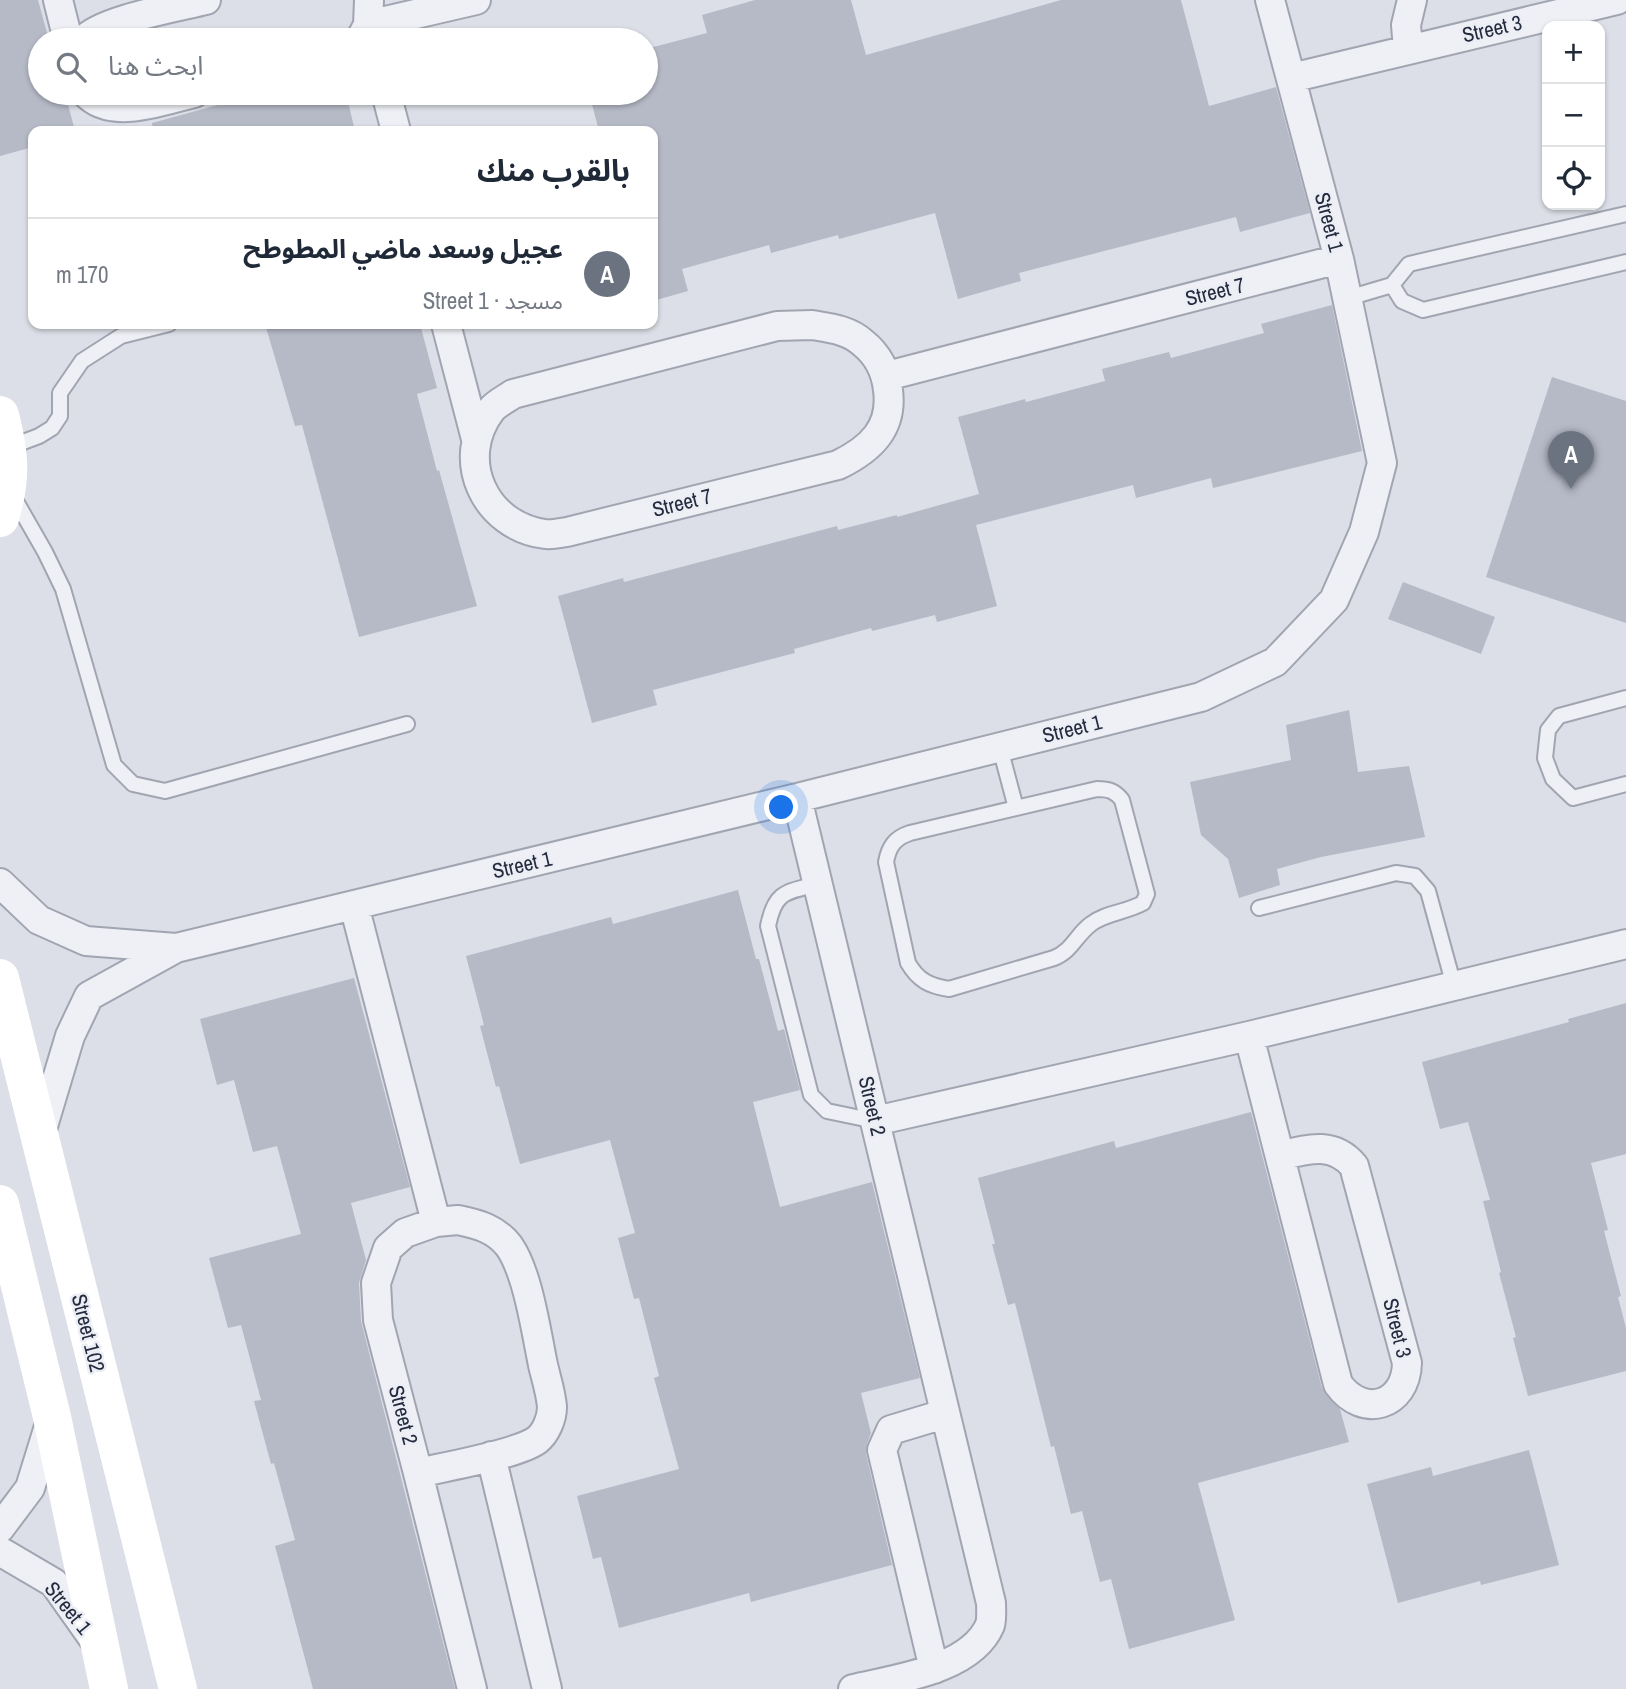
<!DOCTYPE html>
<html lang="ar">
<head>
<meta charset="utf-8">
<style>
  body { margin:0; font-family:"Archivo Narrow","Noto Sans Arabic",sans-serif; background:#f6f6f7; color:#1f2937; direction:rtl }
  .controls { position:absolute; right:21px; top:21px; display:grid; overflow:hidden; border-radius:14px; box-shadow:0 2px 5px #0004 }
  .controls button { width:63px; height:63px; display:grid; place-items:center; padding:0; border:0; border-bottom:2px solid #e0e1e3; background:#fff; color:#1f2937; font:35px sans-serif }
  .you { position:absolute; left:782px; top:808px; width:24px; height:24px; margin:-18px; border:5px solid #fff; border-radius:50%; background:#1a73e8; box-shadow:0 0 0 10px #1a73e833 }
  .badge { display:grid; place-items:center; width:46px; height:46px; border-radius:50%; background:#ea580c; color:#fff; font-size:23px; font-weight:700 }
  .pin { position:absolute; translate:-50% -58px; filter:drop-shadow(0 2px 4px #0008) }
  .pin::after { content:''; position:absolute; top:37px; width:24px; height:21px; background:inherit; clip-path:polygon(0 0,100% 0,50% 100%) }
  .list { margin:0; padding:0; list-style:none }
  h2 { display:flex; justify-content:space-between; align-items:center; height:91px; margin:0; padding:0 28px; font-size:30px }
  h2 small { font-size:23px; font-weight:400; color:#747a83 }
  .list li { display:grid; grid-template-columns:46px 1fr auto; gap:21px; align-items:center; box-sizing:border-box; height:112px; padding:0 28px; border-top:2px solid #e0e1e3 }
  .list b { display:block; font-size:26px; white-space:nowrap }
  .list p { margin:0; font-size:23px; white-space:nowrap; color:#747a83 }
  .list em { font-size:23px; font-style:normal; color:#747a83 }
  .icon { flex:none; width:38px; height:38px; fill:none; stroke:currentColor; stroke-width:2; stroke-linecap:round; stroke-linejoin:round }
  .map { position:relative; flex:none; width:1626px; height:1689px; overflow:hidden; direction:ltr }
  .search { position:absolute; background:#fff; box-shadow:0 2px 5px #0004; left:28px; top:28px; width:630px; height:77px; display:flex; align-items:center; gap:18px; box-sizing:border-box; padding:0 24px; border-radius:38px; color:#747a83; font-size:26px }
  .panel { position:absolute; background:#fff; box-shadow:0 2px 5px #0004; left:28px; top:126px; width:630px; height:203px; border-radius:14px; direction:rtl }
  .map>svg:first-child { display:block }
  .building { fill:#b6bac7 }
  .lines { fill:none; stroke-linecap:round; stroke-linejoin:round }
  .lane-casing { stroke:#a1a5b1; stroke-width:18 }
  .street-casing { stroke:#a1a5b1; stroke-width:32 }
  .lane { stroke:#eff0f5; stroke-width:14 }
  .street { stroke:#eff0f5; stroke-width:28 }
  .secondary { stroke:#fff; stroke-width:38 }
  .labels { text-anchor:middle; stroke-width:5; stroke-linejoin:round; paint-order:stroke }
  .street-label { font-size:21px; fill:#252b3e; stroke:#eceef5 }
</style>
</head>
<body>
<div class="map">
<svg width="1626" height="1689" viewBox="0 0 1626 1689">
  <rect width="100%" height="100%" fill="#dcdfe7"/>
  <path class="building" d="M 0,0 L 38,0 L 49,40 L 40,40 L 40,93 L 65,93 L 75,131 L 33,131 L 33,147 L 0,156 Z
    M 755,0 L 851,0 L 866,55 L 1061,0 L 1181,0 L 1209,106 L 1276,87 L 1310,213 L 1240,232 L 1236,217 L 1019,273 L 1021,281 L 958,299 L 935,213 L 839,239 L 838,235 L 771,253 L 769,245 L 682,269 L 688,291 L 653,301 L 653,131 L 599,131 L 589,93 L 646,93 L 646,49 L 707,33 L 702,15 Z
    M 261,93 L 346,93 L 355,131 L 153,131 L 152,123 Z
    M 1332,305 L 1362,451 L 1213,488 L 1211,478 L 1136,498 L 1133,485 L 976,525 L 997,606 L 937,622 L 935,615 L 872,631 L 871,628 L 794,649 L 795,653 L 653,690 L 657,705 L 592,723 L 558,596 L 623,578 L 624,582 L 837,526 L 838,530 L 897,515 L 897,517 L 979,494 L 958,417 L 1025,399 L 1026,402 L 1105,381 L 1102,369 L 1169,352 L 1171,358 L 1264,333 L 1261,324 Z
    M 265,324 L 420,324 L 437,388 L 417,394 L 437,471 L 439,470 L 477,606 L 359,637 L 302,425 L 295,426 Z
    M 1552,377 L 1626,401 L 1626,623 L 1486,577 Z
    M 1403,582 L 1495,617 L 1481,654 L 1388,619 Z
    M 1349,710 L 1358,772 L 1409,766 L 1425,837 L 1321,857 L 1277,869 L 1280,885 L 1239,898 L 1228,859 L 1201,835 L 1190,782 L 1291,760 L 1286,725 Z
    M 738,890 L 756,959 L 759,959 L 778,1031 L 784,1029 L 800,1090 L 753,1102 L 780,1207 L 872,1182 L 920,1378 L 861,1393 L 871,1433 L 867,1444 L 866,1454 L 892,1565 L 751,1602 L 749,1593 L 619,1628 L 601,1557 L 593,1559 L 577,1496 L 679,1469 L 654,1378 L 659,1376 L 639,1298 L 634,1299 L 618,1238 L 635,1233 L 610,1140 L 520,1164 L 499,1086 L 496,1087 L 480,1026 L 484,1025 L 466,956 L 611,917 L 613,924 Z
    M 354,978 L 410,1187 L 351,1203 L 366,1260 L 359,1283 L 361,1321 L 455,1689 L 313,1689 L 275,1546 L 295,1540 L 274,1463 L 271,1464 L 254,1401 L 261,1400 L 241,1325 L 228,1328 L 209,1258 L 301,1234 L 277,1146 L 253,1152 L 234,1080 L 217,1085 L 200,1019 Z
    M 1626,1003 L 1626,1154 L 1591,1163 L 1608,1230 L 1604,1231 L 1621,1296 L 1618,1297 L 1626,1328 L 1626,1371 L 1528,1396 L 1513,1338 L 1516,1337 L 1499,1273 L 1501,1272 L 1483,1201 L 1490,1200 L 1468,1122 L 1440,1129 L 1422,1062 L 1569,1022 L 1568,1019 Z
    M 1251,1112 L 1322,1388 L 1340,1409 L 1349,1442 L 1198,1483 L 1235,1620 L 1129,1649 L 1111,1579 L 1100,1582 L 1082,1511 L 1071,1514 L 1054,1446 L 1051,1447 L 1015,1303 L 1008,1305 L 992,1244 L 995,1244 L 978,1178 L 1114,1141 L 1116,1148 Z
    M 1529,1450 L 1559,1565 L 1481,1585 L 1480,1581 L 1398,1603 L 1367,1484 L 1431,1467 L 1433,1476 Z"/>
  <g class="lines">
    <defs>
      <path id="lane" d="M 1392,285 L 1409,264 L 1626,214
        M 1348,298 L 1392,285 L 1402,301 L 1423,310 L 1626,262
        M 10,447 L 39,436 L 52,428 L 60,416 L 60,393 L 82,361 L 121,336 L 169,324
        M 13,496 L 45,552 L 63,589 L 114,765 L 133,784 L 165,791 L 407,724
        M 1626,698 L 1559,716 L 1548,730 L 1545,758 L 1553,779 L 1573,798 L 1626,784
        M 1000,748 L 1016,808
        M 1097,789 C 1109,789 1115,791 1122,800 L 1147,894 L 1143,903 C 1127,912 1105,913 1091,924 C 1076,935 1072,951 1054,958 L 949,989 C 929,986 918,980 908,963 L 886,862 C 889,846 895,838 910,833 Z
        M 818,884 C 786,892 775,891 768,926 L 811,1095 L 827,1111 L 875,1121
        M 1259,908 L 1396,873 L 1415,876 L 1428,891 L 1454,986"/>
      <path id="street" d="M 58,0 L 68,40
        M 368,25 L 476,0
        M 84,40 C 101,20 178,7 206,0
        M 360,40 L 368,25 L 369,0
        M 1408,49 L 1406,25 L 1412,0
        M 1291,78 L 1617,0
        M 86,93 C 112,121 162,100 194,93
        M 386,93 L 396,131
        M 446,324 L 476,439
        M 812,325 C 830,328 849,330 863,343 C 878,355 886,371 888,390 C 893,428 871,449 838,465 L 567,532 C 560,533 552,535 545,534 C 484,526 454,459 491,410 C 497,403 506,399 513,394 L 777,326 Z
        M 887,376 L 1339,259
        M 797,798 L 991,1603 C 991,1610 992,1618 990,1625 C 971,1670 895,1679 853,1689
        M 0,883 L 39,920 L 86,941 L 176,948
        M 354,905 L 436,1222
        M 1249,1036 L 1338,1384 C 1363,1419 1406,1406 1407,1363 L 1354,1166 C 1333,1141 1308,1149 1280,1156
        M 875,1121 L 1249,1036 L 1626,944
        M 40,1136 L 70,1036 L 89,996 L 176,948 L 797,798 L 1201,697 L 1275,662 L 1334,600 L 1364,532 L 1382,463 L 1339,259 L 1270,0
        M 458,1220 C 478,1224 496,1229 509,1246 C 528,1273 536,1331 543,1365 C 546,1378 551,1393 552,1407 C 552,1418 546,1433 537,1440 C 518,1454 444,1467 418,1473 L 378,1320 L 376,1283 L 388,1248 L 405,1233 L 436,1222 Z
        M 491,1456 L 547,1689
        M 418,1473 L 472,1689
        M 0,1528 L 30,1488 L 51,1420
        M 0,1553 L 3,1553 L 54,1583 L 95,1641
        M 934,1669 L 882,1450 L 891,1430 L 944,1414"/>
    </defs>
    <use href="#lane" class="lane-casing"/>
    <use href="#street" class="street-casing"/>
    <use href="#lane" class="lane"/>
    <use href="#street" class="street"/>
    <path class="secondary" d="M 0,415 C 10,455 12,478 0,518
      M 0,978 L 178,1689
      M 0,1204 L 52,1417 L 109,1689"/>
  </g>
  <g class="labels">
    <g class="street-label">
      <text transform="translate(1492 29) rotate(-13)" y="7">Street 3</text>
      <text transform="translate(1329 222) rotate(75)" y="7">Street 1</text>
      <text transform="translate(1215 292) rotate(-14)" y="7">Street 7</text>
      <text transform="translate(682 503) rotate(-14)" y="7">Street 7</text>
      <text transform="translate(1072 729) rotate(-14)" y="7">Street 1</text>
      <text transform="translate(522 865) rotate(-13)" y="7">Street 1</text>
      <text transform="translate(872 1106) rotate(77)" y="7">Street 2</text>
      <text transform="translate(1397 1328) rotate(76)" y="7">Street 3</text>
      <text transform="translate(88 1333) rotate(76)" y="7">Street 102</text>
      <text transform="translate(403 1415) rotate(75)" y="7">Street 2</text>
      <text transform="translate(68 1608) rotate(51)" y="7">Street 1</text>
    </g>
  </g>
</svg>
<div class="controls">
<button>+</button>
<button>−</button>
<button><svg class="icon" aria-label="locate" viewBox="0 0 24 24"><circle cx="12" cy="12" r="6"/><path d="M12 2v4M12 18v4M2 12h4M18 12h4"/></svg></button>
</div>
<div class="you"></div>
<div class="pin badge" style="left:1571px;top:489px;background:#6b7280">A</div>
<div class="search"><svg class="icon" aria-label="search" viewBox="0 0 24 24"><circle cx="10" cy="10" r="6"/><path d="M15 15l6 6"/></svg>ابحث هنا</div>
<section class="panel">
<h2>بالقرب منك<small></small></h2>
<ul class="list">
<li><span class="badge" style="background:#6b7280">A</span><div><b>عجيل وسعد ماضي المطوطح</b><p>مسجد · Street 1</p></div><em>170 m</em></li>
</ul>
</section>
</div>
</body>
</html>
